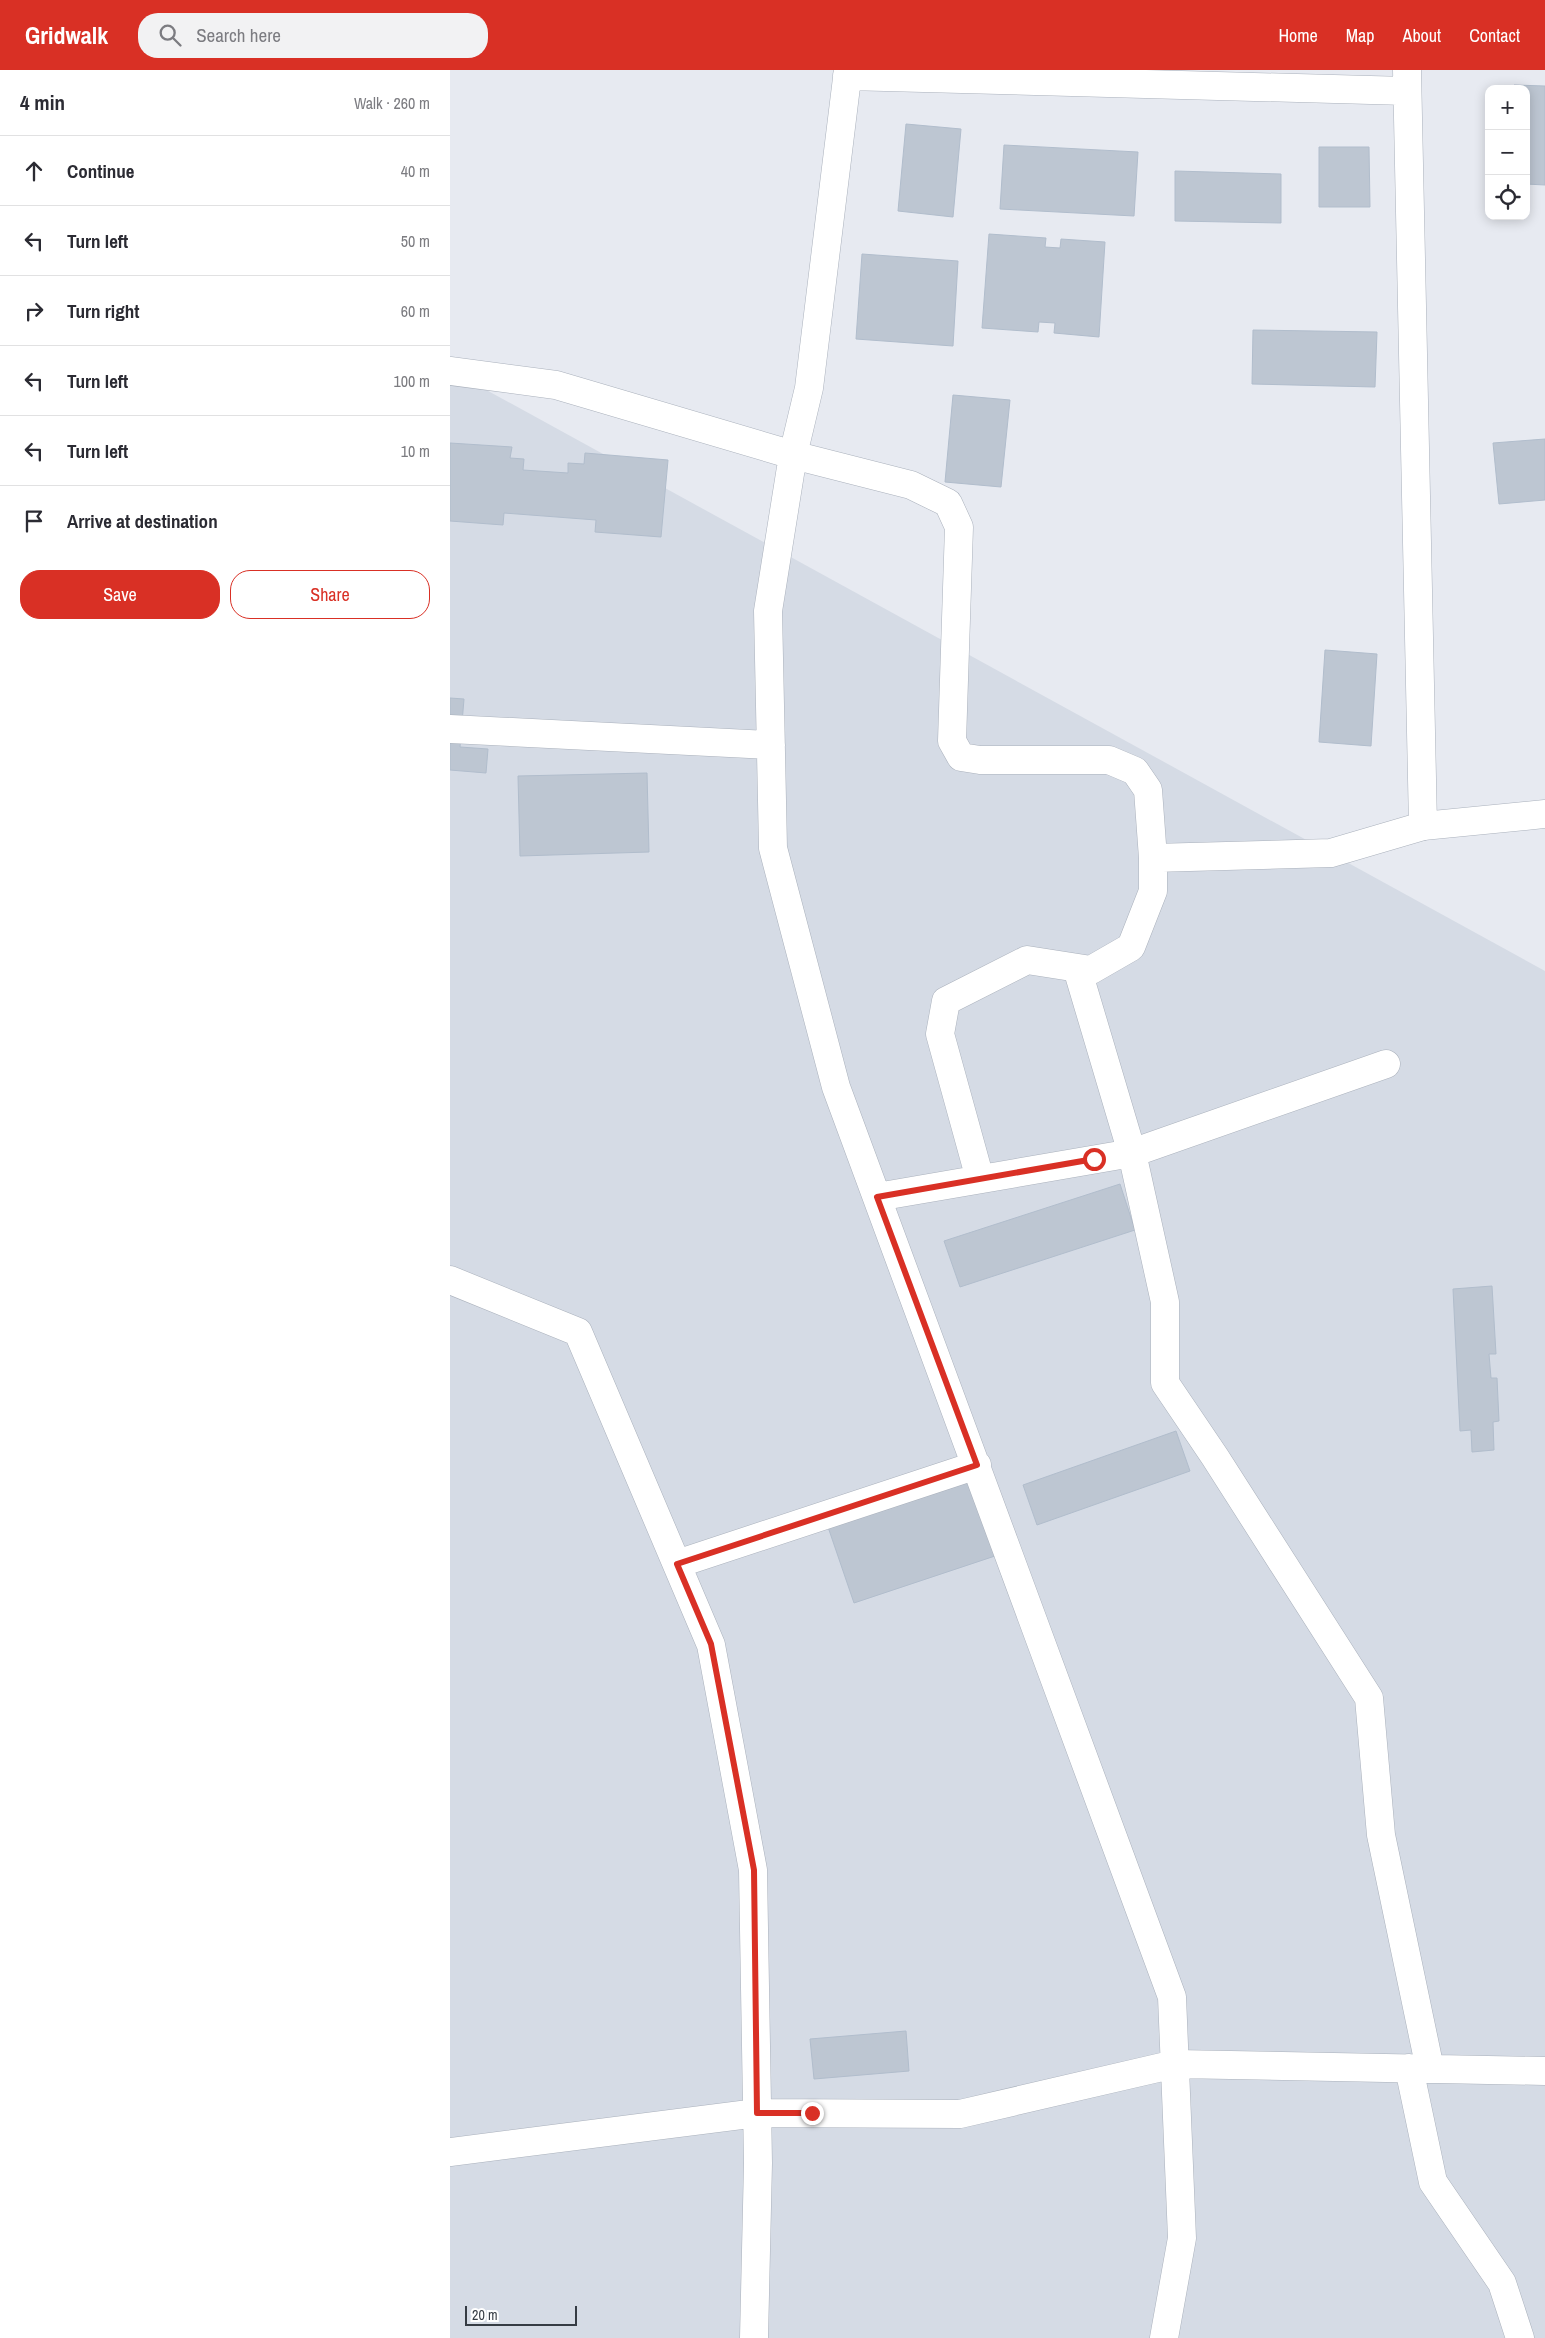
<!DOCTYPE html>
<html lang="en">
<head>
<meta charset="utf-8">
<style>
  body { margin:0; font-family:"Archivo Narrow",sans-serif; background:#f2f2f3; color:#2b2b33 }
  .controls { position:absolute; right:15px; top:15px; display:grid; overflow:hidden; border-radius:10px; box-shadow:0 2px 12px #0003 }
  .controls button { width:45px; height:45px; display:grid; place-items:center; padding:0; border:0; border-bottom:1px solid #e1e1e2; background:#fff; color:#2b2b33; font:25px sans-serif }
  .scale { position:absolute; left:15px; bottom:12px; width:112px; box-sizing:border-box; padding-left:5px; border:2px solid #363c44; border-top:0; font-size:14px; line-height:18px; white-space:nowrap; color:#363c44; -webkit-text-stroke:4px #fff; paint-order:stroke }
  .stop { position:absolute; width:15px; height:15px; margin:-11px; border:4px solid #d93025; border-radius:50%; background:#fff }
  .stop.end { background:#d93025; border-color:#fff; box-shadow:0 1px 5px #0008 }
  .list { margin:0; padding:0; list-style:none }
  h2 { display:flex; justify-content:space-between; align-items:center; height:65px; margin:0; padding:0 20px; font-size:21px }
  h2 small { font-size:16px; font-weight:400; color:#7c7c81 }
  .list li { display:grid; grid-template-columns:32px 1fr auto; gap:15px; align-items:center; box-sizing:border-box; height:70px; padding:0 20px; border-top:1px solid #e1e1e2 }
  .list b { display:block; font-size:19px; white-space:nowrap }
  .list em { font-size:16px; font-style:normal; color:#7c7c81 }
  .actions { display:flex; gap:10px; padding:15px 20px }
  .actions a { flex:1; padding:11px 0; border:1px solid #d93025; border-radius:20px; text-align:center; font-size:18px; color:#d93025 }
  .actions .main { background:#d93025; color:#fff }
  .icon { flex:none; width:28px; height:28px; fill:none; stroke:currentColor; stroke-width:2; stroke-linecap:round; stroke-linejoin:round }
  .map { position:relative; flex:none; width:1095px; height:2268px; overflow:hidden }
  header { display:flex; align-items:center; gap:30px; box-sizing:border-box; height:70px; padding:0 25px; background:#d93025; color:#fff }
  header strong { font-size:24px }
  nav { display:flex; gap:28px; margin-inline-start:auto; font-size:18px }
  .search { width:350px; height:45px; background:#f2f2f3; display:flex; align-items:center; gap:12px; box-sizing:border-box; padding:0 18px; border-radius:20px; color:#7c7c81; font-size:19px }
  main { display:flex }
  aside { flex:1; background:#fff }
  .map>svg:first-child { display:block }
  .residential { fill:#d5dbe5 }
  .building { fill:#bdc6d2; stroke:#b1bdcc }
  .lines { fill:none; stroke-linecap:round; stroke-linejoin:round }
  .minor-casing { stroke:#aab1bc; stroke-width:29 }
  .tertiary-casing { stroke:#aab1bc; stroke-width:29 }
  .minor { stroke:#fff; stroke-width:28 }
  .tertiary { stroke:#fff; stroke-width:28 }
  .route { stroke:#d93025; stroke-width:6 }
</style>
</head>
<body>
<header>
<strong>Gridwalk</strong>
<div class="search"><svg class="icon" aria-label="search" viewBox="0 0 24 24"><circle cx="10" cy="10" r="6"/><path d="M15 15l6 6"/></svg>Search here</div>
<nav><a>Home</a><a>Map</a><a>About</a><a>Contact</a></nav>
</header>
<main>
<aside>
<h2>4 min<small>Walk · 260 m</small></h2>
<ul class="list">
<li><svg class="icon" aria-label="ahead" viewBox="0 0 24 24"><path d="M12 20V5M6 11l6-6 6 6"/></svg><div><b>Continue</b></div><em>40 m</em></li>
<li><svg class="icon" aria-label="left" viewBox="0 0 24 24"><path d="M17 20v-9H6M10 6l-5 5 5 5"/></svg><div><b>Turn left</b></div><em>50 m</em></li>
<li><svg class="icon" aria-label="right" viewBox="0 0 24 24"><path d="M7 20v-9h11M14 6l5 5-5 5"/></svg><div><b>Turn right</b></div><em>60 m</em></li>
<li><svg class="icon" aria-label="left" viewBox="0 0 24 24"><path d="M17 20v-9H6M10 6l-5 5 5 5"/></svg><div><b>Turn left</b></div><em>100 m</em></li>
<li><svg class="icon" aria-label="left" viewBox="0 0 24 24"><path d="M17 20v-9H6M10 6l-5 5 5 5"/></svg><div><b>Turn left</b></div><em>10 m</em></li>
<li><svg class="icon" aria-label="arrive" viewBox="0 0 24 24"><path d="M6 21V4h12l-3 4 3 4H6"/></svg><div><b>Arrive at destination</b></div></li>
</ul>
<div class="actions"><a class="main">Save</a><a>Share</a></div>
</aside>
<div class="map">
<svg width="1095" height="2268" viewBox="0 0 1095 2268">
  <rect width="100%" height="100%" fill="#e7eaf1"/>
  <path class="residential" d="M 0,300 L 1095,901 L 1095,2268 L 0,2268 Z"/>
  <path class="building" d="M 1064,15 L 1095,16 L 1095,115 L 1076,114 L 1076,19 L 1064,19 Z
    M 456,54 L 511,59 L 503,147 L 448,141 Z
    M 554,75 L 688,82 L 684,146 L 550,139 Z
    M 869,77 L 919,77 L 920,137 L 869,137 Z
    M 725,101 L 831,104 L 831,153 L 725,151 Z
    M 539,164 L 596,168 L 595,177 L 610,178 L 611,169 L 655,172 L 649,267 L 604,263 L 605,253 L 589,252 L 588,262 L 532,258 Z
    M 412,184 L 508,191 L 503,276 L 406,269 Z
    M 803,260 L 927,262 L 925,317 L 802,314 Z
    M 503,325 L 560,330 L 551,417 L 495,412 Z
    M 1095,369 L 1095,430 L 1049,434 L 1043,373 Z
    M 0,373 L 62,377 L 60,388 L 74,389 L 73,400 L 118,403 L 118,393 L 134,394 L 135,383 L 218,390 L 211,467 L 145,462 L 146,450 L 54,443 L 53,455 L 0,451 Z
    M 875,580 L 927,584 L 921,676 L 869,672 Z
    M 0,628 L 14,629 L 10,677 L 38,679 L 36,703 L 0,700 Z
    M 197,703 L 199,782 L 70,786 L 68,706 Z
    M 670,1114 L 685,1160 L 510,1217 L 494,1171 Z
    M 1042,1216 L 1046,1284 L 1039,1284 L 1041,1308 L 1047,1308 L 1049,1351 L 1043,1352 L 1044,1380 L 1022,1382 L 1021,1360 L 1010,1361 L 1003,1219 Z
    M 726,1361 L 740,1401 L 587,1455 L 573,1415 Z
    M 526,1409 L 551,1484 L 404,1533 L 378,1457 Z
    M 456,1961 L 459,2001 L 364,2009 L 360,1969 Z"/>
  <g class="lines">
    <defs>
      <path id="minor" d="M 398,0 L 359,318 L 343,385 L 318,541 L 323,778 L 386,1017 L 722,1927 L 732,2168 L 714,2268
        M 397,6 L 957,21
        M 0,301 L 106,315 L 343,385 L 461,415 L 498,433 L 509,457 L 502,671 L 511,687 L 530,690 L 659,690 L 685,701 L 698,720 L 703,788 L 703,821 L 681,877 L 641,900 L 577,890 L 496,931 L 490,964 L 530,1109
        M 0,659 L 321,675
        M 703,788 L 881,783 L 973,756 L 957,0
        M 627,898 L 682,1083 L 715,1232 L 715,1313 L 765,1387 L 919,1628 L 931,1765 L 980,1999
        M 427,1127 L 682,1083 L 936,994
        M 0,1210 L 128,1262 L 261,1575 L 303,1800 L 308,2093 L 304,2268
        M 227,1494 L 527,1395
        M 959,1998 L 983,2112 L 1052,2213 L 1070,2268
        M 0,2082 L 307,2043 L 510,2044 L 725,1994 L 1095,2001"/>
      <path id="tertiary" d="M 973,756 L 1095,744"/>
    </defs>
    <use href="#minor" class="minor-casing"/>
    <use href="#tertiary" class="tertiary-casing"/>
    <use href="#minor" class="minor"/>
    <use href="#tertiary" class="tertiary"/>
  </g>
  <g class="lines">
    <path class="route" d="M 362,2043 L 307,2043 L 304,1800 L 261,1574 L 227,1494 L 527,1395 L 427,1127 L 644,1089"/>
  </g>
</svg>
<div class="controls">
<button>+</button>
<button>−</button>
<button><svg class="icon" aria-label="locate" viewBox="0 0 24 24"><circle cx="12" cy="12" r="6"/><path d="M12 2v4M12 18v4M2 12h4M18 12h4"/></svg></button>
</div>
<div class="scale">20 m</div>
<div class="stop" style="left:644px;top:1089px"></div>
<div class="stop end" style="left:362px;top:2043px"></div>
</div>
</main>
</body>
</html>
